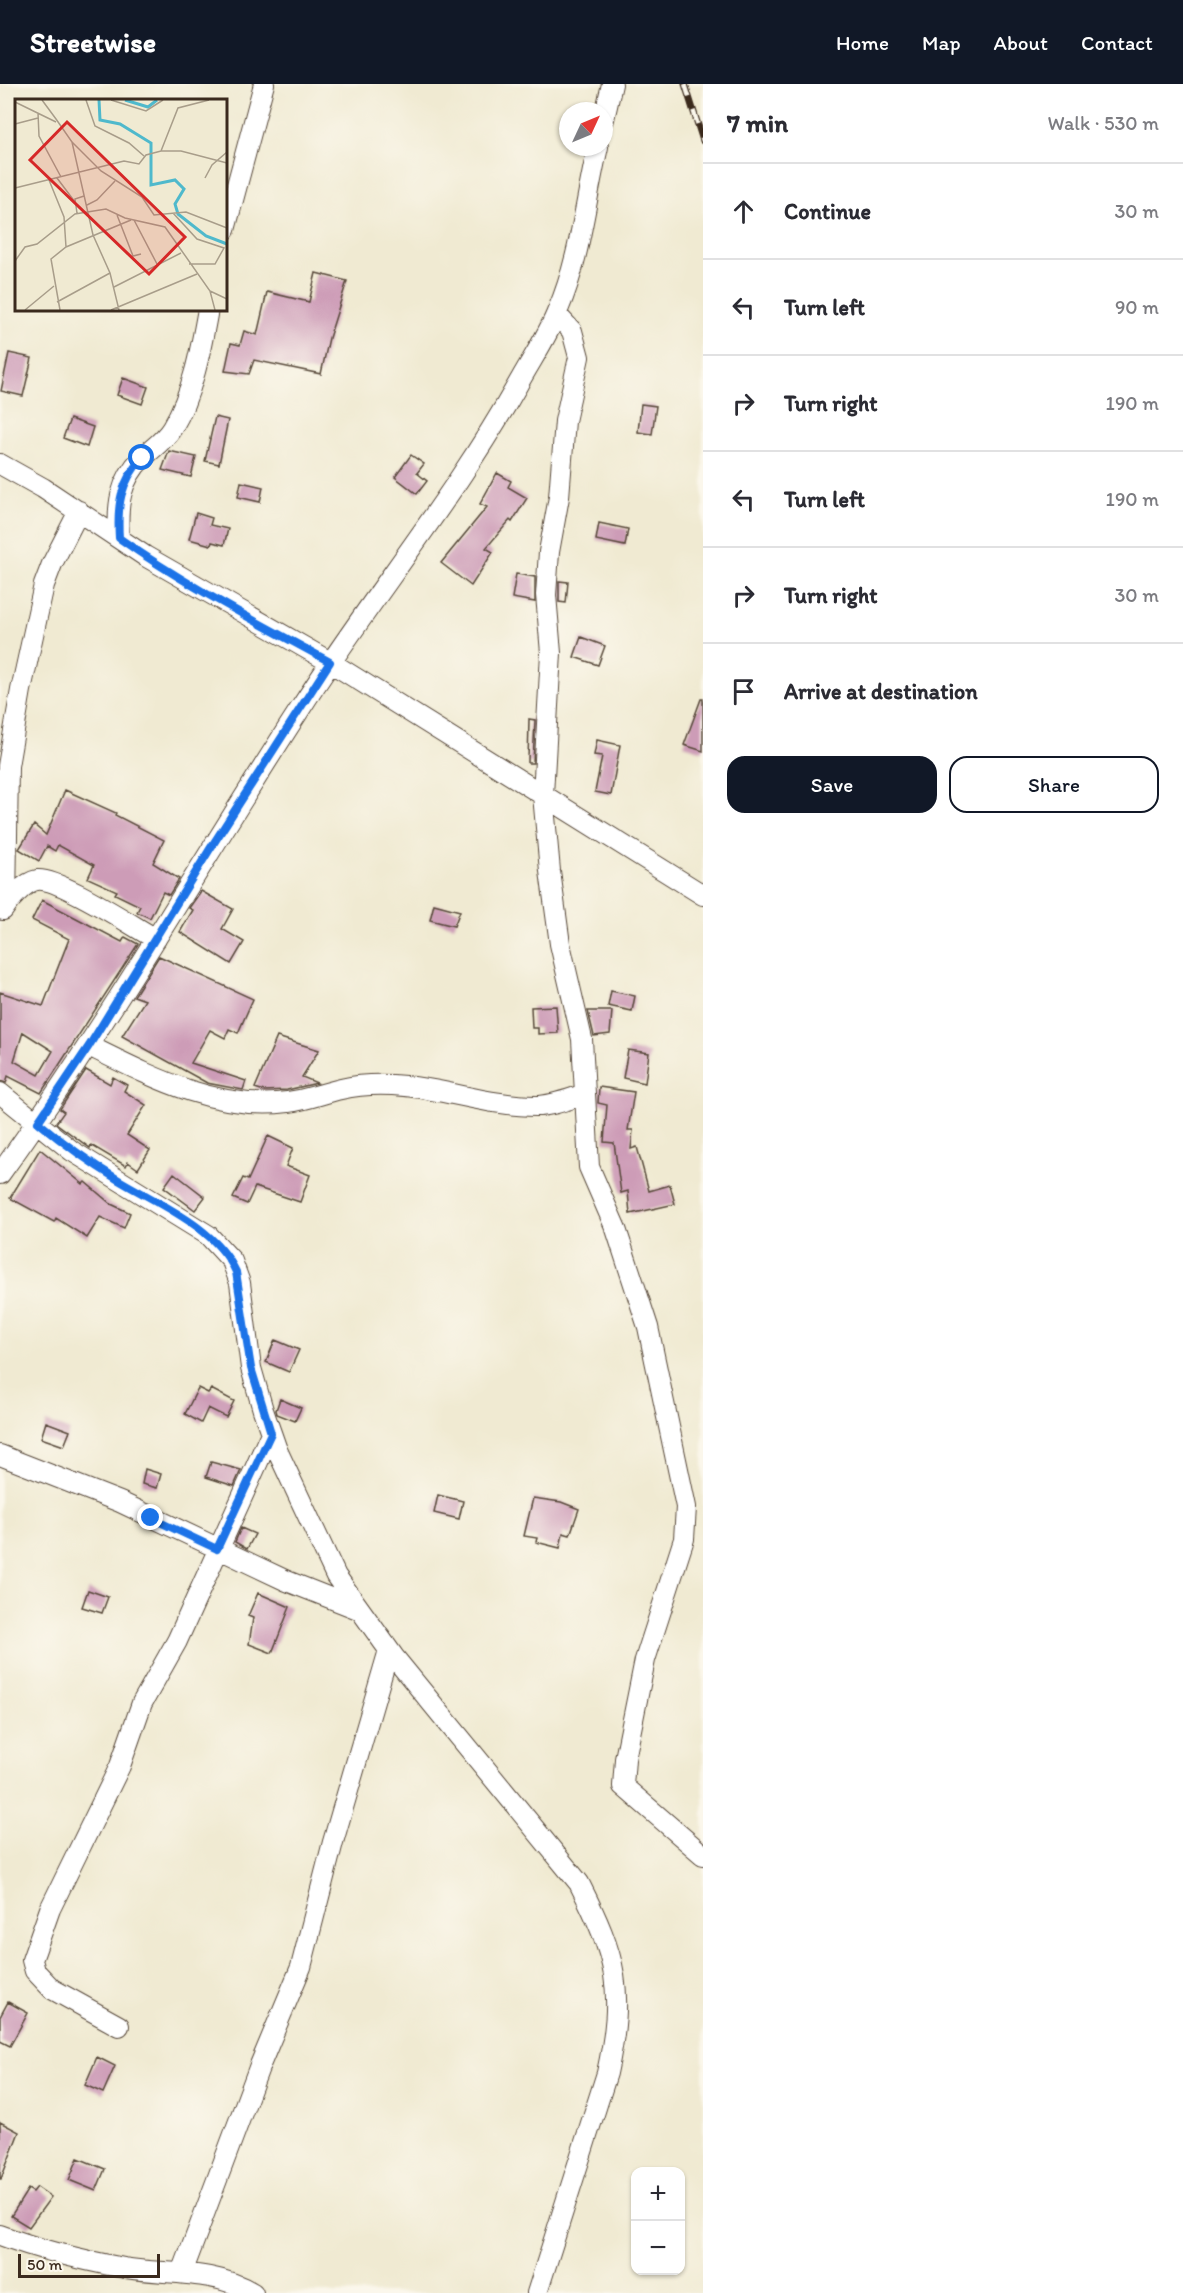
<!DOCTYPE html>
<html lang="en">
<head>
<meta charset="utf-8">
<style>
  body { margin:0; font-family:Itim,sans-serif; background:#f7f7f7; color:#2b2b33 }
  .controls { position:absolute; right:18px; bottom:18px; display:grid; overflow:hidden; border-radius:12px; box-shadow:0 2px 4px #0004 }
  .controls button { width:54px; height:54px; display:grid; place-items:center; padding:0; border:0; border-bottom:2px solid #e1e1e2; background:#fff; color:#2b2b33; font:30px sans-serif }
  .compass { position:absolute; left:559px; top:18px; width:54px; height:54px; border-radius:50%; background:#fff; box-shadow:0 2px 4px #0004; rotate:46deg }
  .scale { position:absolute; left:18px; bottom:15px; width:142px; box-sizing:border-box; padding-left:6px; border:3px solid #3b2a1e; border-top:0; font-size:16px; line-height:21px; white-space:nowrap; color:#3b2a1e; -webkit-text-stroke:4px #fbf7ec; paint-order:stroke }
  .stop { position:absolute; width:18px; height:18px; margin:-14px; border:4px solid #1a73e8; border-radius:50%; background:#fff }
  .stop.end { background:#1a73e8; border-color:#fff; box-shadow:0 2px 6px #0008 }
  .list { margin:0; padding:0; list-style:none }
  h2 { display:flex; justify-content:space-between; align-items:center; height:78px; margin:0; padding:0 24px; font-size:26px }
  h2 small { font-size:20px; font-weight:400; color:#7c7c81 }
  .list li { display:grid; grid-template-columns:39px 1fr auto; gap:18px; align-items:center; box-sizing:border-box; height:96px; padding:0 24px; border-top:2px solid #e1e1e2 }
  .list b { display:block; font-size:22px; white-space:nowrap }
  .list em { font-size:20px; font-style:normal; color:#7c7c81 }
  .actions { display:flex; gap:12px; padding:18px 24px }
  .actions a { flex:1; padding:14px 0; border:2px solid #111827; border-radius:18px; text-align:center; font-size:21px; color:#111827 }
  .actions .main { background:#111827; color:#fff }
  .icon { flex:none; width:33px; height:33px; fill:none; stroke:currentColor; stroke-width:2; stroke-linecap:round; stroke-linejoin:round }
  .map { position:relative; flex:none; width:703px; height:2209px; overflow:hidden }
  header { display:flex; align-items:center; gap:36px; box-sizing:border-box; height:84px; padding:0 30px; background:#111827; color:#fff }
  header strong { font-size:28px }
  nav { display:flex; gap:33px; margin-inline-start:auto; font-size:21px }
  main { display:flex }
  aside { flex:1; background:#fff }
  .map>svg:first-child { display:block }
  .building { fill:#cd9cb7; fill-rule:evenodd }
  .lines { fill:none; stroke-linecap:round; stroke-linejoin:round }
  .minor-casing { stroke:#564739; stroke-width:22 }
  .minor { stroke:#fff; stroke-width:20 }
  .rail-casing { stroke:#3b2a1e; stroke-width:7 }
  .rail { stroke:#fbf7ec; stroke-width:4.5; stroke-dasharray:14; stroke-linecap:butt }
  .route { stroke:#1a73e8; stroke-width:8 }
  .inset-river { fill:none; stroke:#4fb9cc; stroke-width:3 }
  .inset-road { fill:none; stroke:#a89d8a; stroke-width:1.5 }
  .view { fill:#d62828; fill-opacity:0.15; stroke:#d62828; stroke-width:3 }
  .inset-edge { fill:none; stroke:#3b2a1e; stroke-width:3 }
</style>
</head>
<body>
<header>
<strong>Streetwise</strong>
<nav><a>Home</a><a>Map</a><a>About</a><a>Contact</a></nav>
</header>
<main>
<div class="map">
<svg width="703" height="2209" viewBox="0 0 703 2209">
  <rect width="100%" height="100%" fill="#fbf7ec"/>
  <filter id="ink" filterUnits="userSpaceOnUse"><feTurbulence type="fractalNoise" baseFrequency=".0167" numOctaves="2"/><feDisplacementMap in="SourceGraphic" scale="12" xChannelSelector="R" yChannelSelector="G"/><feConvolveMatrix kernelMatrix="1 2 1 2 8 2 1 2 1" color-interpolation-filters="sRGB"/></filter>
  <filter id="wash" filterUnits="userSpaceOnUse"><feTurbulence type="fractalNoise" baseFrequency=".008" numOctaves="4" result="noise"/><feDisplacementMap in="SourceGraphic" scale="24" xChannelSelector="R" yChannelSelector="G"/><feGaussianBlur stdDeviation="1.35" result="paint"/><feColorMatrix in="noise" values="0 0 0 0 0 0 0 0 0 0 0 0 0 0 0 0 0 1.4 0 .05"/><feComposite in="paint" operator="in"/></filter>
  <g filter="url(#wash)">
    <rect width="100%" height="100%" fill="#f0ead2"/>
    <g id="blocks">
      <path class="building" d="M 316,189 L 347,197 L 329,254 L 321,290 L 254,276 L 249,290 L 225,287 L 231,259 L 240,261 L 244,247 L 257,251 L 267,208 L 309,218 Z
        M 9,269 L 32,274 L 23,312 L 1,307 Z
        M 123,294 L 148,303 L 142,320 L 117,311 Z
        M 641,320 L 656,322 L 652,350 L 638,348 Z
        M 215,333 L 228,336 L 219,380 L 205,377 Z
        M 70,335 L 93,343 L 87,363 L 63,354 Z
        M 169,367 L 196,373 L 191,393 L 162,386 Z
        M 411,371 L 424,380 L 417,389 L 427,397 L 417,410 L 395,393 Z
        M 497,389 L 511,397 L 508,403 L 527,414 L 512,438 L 510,436 L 486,464 L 493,468 L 471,502 L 441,479 L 487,423 L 480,420 Z
        M 241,398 L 263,403 L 260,418 L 238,413 Z
        M 196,429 L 212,434 L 210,441 L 228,445 L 224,461 L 212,458 L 211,461 L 189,455 Z
        M 599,439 L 628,445 L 625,462 L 596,456 Z
        M 516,490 L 535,493 L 535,518 L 512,514 Z
        M 559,497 L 568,498 L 566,519 L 559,518 Z
        M 581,553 L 605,562 L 598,581 L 574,573 Z
        M 701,615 L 703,615 L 703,667 L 684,661 Z
        M 529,635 L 535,636 L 533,679 L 528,679 Z
        M 597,656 L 620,661 L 611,711 L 595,708 L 602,672 L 594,671 Z
        M 65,706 L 116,729 L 115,731 L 164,756 L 153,779 L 179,795 L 169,811 L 163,808 L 150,834 L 137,828 L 140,822 L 115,810 L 117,807 L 88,794 L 94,781 L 58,761 L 55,767 L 47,762 L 39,777 L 19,765 L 34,741 L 46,751 Z
        M 201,807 L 233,825 L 222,845 L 244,858 L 231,880 L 180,848 L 193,826 L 189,824 Z
        M 42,816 L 122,858 L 125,853 L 138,860 L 41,1009 L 8,992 L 6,999 L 0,997 L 0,908 L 43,922 L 69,855 L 32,836 ZM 23,948 L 53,967 L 39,991 L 14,977 Z
        M 434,820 L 460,827 L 454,842 L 430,836 Z
        M 159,872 L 253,915 L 238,949 L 229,945 L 225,954 L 210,946 L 191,979 L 246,997 L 243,1006 L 207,999 L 122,952 L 145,916 L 134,912 Z
        M 611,907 L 635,912 L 632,927 L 608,922 Z
        M 556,922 L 558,949 L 538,950 L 538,944 L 532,944 L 531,923 Z
        M 588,927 L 612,927 L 610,950 L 594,952 Z
        M 277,953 L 319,966 L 302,993 L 317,999 L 287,1006 L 264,1007 L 255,1004 Z
        M 628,966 L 649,969 L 645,999 L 623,994 Z
        M 86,986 L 110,1000 L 113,993 L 127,1001 L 124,1007 L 146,1021 L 127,1051 L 150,1066 L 138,1085 L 128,1078 L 126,1082 L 91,1061 L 90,1064 L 56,1039 L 64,1028 L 60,1025 Z
        M 599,1003 L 634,1008 L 628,1046 L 633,1046 L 631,1065 L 637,1063 L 649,1107 L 670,1101 L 675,1120 L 630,1130 L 628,1107 L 621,1109 L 614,1059 L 604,1058 L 607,1021 L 598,1019 Z
        M 268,1052 L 293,1064 L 286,1082 L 310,1091 L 300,1118 L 255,1103 L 247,1120 L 233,1114 L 243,1094 L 248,1096 Z
        M 40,1065 L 83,1100 L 85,1098 L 111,1120 L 130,1129 L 124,1144 L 100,1133 L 87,1154 L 56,1134 L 54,1138 L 10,1114 Z
        M 174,1089 L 205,1113 L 195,1126 L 164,1103 Z
        M 275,1256 L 299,1266 L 289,1288 L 266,1278 Z
        M 198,1304 L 208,1309 L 211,1305 L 234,1317 L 226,1333 L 208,1324 L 201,1339 L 185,1330 Z
        M 280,1315 L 301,1324 L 295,1337 L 277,1330 L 276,1326 Z
        M 46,1338 L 70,1347 L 64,1362 L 41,1354 Z
        M 211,1378 L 241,1386 L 234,1402 L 206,1393 Z
        M 145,1385 L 161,1390 L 157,1404 L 142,1400 Z
        M 438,1411 L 463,1417 L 459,1435 L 434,1429 Z
        M 533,1414 L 561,1418 L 579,1425 L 570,1451 L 563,1449 L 560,1464 L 536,1458 L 537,1454 L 524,1452 Z
        M 241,1444 L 255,1450 L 247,1465 L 235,1458 Z
        M 88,1506 L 108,1513 L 102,1529 L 82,1523 Z
        M 258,1509 L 290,1523 L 272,1569 L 249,1560 L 253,1534 L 248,1532 Z
        M 8,1918 L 28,1929 L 10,1962 L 0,1957 L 0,1933 Z
        M 97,1973 L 115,1982 L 103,2009 L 85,2001 Z
        M 0,2038 L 19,2048 L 1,2095 L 0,2095 Z
        M 78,2074 L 105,2085 L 96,2107 L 69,2096 Z
        M 37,2103 L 51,2113 L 29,2143 L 11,2132 L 28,2105 L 33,2108 Z"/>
    </g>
  </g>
  <g filter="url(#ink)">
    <use href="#blocks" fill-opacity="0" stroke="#564739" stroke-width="1.5"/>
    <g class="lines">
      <defs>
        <path id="minor" d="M 604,35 L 612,0
          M 225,146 L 264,0
          M 557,231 L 572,247 L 579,273 L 565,337 L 559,413 L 549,468 L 546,511 L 551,569 L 543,711 L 550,787 L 560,860 L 582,955 L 589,1083 L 616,1145 L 648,1243 L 686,1423 L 684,1455 L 645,1576 L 625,1675 L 623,1702 L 703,1771
          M 0,380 L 43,404 L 145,472 L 330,578 L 703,811
          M 119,454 C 117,422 119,397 143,373 C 153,364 165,356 172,344 C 193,310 201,264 208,225
          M 6,821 L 8,682 L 21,606 L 44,501 L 52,480 L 79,427
          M 3,826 C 9,816 25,798 37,796 C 59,793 134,843 156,855
          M 89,962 C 152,993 216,1027 288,1018 C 307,1016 323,1009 341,1005 C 362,1000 384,1000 405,1002 C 448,1006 492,1022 536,1022 C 552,1022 569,1015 585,1010
          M 0,1009 L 72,1067 L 208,1151 L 232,1177 L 240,1199 L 251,1284 L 263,1326 L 277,1366 L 336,1492 L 394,1573 L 579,1799 C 617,1874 625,1906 607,1989 L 537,2209
          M 0,1090 C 108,940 200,780 300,625 C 370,515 454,414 518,300 C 531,276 548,252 558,226 C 580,175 585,118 598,63
          M 0,1371 L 120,1418 L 287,1497 L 358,1525
          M 119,1942 L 52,1905 L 35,1887 L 32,1876 L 50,1825 L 120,1682 L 142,1619 L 177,1557 L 271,1349
          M 0,2151 C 40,2166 82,2176 124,2184 C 167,2191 214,2185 253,2209
          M 182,2189 L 260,1981 L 301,1883 L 333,1758 L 389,1566"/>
      </defs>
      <use href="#minor" class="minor-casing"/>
      <use href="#minor" class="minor"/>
      <defs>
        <path id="rail" d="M 685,0 L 703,57"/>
      </defs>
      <use href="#rail" class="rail-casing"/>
      <use href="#rail" class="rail"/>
    </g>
  </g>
  <g class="lines" filter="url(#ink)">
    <path class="route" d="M 142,374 C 120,399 117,421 119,454 C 185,501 259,539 330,578 L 210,765 L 89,962 L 38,1038 C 63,1059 89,1078 117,1095 C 158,1120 215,1142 236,1188 L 251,1284 L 271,1349 L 217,1465 L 151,1434"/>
  </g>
  <g transform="translate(15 15)">
    <rect width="212" height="212" fill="#f0ead2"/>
    <path class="inset-river" d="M 84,1 L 85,21 L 105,25 L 136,44 L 136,86 L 160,81 L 169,90 L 160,105 L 163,115 L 191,137 L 212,145M 110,1 L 133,8 L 142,1"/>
    <path class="inset-road" d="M 27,1 L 41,20M 71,1 L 80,27 L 114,44 L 129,57M 96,1 L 131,12 L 148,1M 0,3 L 41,23M 23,14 L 24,37 L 46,78M 41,20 L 57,43 L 78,136 L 95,174 L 104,211M 0,25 L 23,19M 57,43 L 86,72 L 127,98 L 139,116 L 171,113 L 212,129M 146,52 L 163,9 L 194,1M 42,79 L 60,103M 190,79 L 197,66 L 212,53M 34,81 L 49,118 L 51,148M 0,89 L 109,62 L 124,65 L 131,56 L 146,52 L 166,52 L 212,64M 72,106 L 82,101 L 100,82M 62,114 L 60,100 L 69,97M 158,114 L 182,140 L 209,149 L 200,165 L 174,165M 102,116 L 118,157 L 126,155M 119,121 L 142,165M 0,162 L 10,148 L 22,145 L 60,115 L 91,110 L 110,119 L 150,128 L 195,192 L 200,211M 99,188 L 166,154M 195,192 L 212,200M 42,203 L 95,174M 10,211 L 39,187M 45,211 L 36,160 L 51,148 L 116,121M 96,211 L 182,175"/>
    <path class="view" d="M 52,23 L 170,138 L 134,175 L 15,61 Z"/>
    <rect width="212" height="212" class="inset-edge"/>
  </g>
</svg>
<div class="controls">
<button>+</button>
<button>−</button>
</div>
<svg class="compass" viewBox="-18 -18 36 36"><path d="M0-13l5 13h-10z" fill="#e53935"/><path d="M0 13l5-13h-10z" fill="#7c7c81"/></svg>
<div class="scale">50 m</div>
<div class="stop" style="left:142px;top:374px"></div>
<div class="stop end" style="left:151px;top:1434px"></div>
</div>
<aside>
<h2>7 min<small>Walk · 530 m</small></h2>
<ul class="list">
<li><svg class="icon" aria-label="ahead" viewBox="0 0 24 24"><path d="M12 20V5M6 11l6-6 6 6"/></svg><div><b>Continue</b></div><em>30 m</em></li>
<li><svg class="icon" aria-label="left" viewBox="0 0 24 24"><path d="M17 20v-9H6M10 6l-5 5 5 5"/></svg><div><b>Turn left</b></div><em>90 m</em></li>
<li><svg class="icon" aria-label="right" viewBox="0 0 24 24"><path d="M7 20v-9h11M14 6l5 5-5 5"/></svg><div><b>Turn right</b></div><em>190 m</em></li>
<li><svg class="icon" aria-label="left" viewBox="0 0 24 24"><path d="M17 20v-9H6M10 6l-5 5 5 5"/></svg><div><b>Turn left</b></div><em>190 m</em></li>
<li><svg class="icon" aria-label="right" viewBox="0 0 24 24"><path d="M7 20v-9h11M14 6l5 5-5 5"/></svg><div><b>Turn right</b></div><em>30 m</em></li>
<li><svg class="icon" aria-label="arrive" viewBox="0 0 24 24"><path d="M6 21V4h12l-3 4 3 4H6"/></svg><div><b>Arrive at destination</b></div></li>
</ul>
<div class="actions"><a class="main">Save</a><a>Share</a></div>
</aside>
</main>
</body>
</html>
